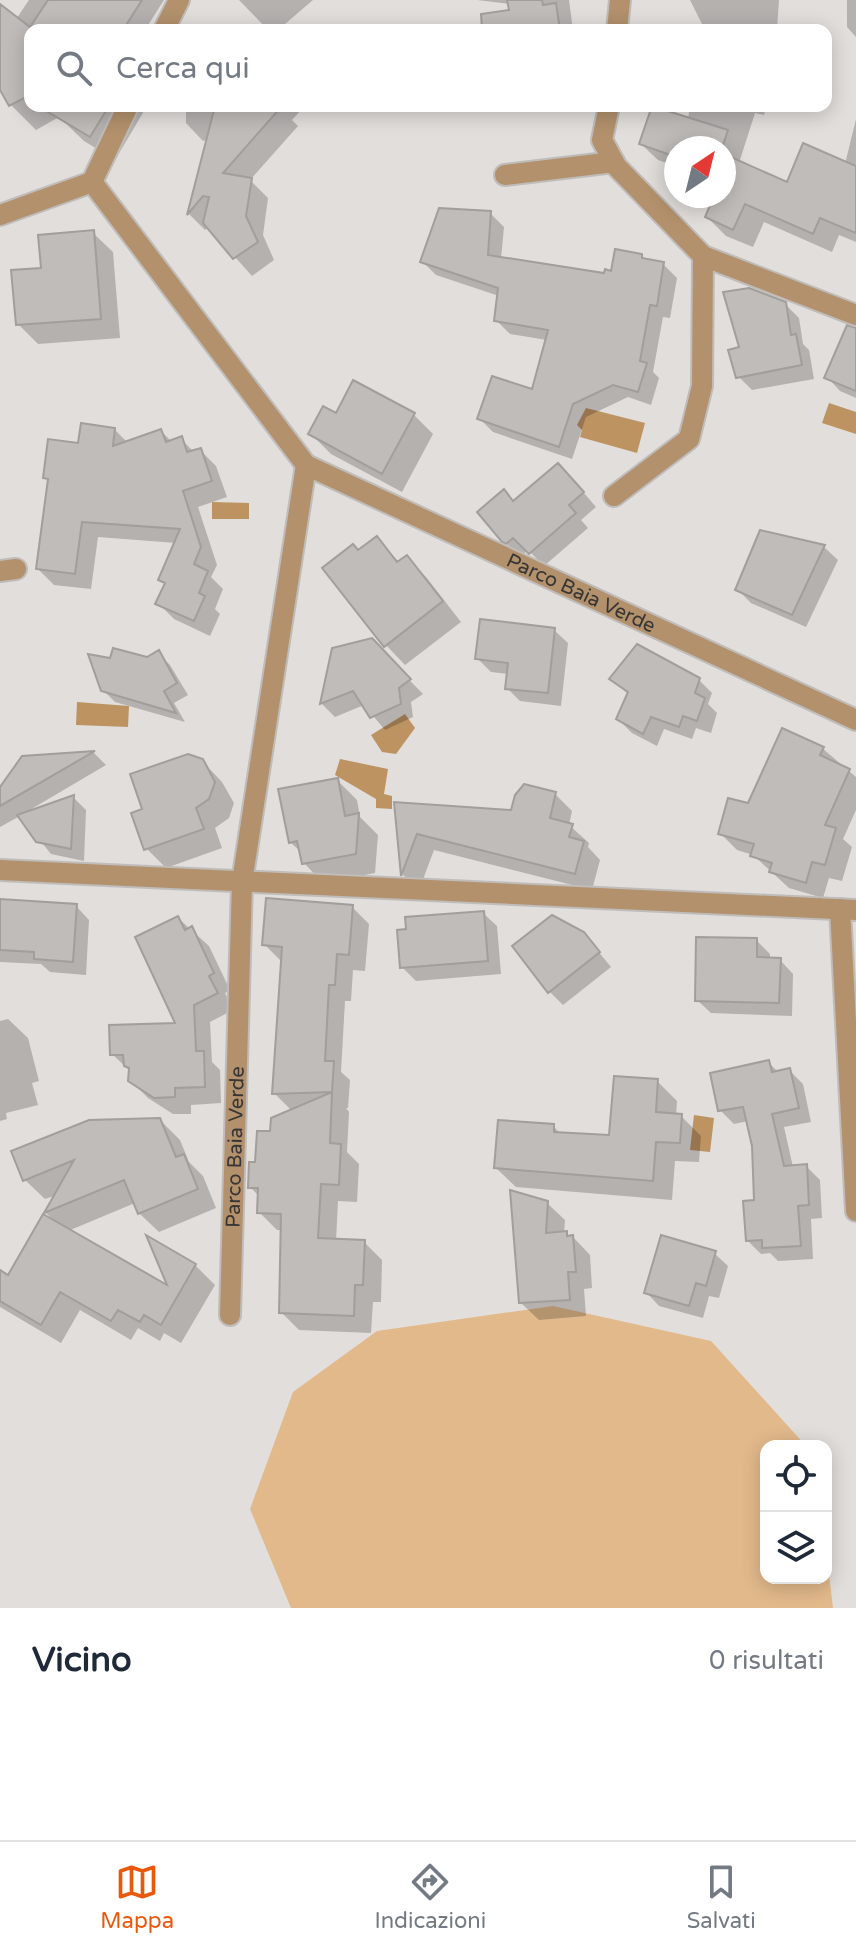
<!DOCTYPE html>
<html lang="it">
<head>
<meta charset="utf-8">
<style>
  body { margin:0; font-family:"Varela Round",sans-serif; background:#f2f2f3; color:#1f2937 }
  .controls { position:absolute; right:24px; bottom:24px; display:grid; overflow:hidden; border-radius:16px; box-shadow:0 4px 20px #0003 }
  .controls button { width:72px; height:72px; display:grid; place-items:center; padding:0; border:0; border-bottom:2px solid #e0e1e3; background:#fff; color:#1f2937; font:40px sans-serif }
  .compass { position:absolute; left:664px; top:136px; width:72px; height:72px; border-radius:50%; background:#fff; box-shadow:0 4px 20px #0003; rotate:35deg }
  .list { margin:0; padding:0; list-style:none }
  h2 { display:flex; justify-content:space-between; align-items:center; height:104px; margin:0; padding:0 32px; font-size:34px }
  h2 small { font-size:26px; font-weight:400; color:#747a83 }
  .icon { flex:none; width:44px; height:44px; fill:none; stroke:currentColor; stroke-width:2; stroke-linecap:round; stroke-linejoin:round }
  .map { position:relative; flex:none; width:856px; height:1608px; overflow:hidden }
  .search { position:absolute; background:#fff; box-shadow:0 4px 20px #0003; left:24px; right:24px; top:24px; height:88px; display:flex; align-items:center; gap:20px; box-sizing:border-box; padding:0 28px; border-radius:16px; color:#747a83; font-size:30px }
  .sheet { height:232px; background:#fff }
  nav { display:flex; justify-content:space-around; align-items:center; box-sizing:border-box; height:112px; border-top:2px solid #e0e1e3; background:#fff; font-size:22px; color:#747a83 }
  nav a { display:grid; justify-items:center; gap:4px }
  nav .on { color:#ea580c }
  .map>svg:first-child { display:block }
  .green { fill:#e2b98b }
  .water { fill:#be9362 }
  .shadow { fill:#0003 }
  .building { fill:#bfbcb9; stroke:#a19e9b; stroke-width:2 }
  .lines { fill:none; stroke-linecap:round; stroke-linejoin:round }
  .minor-casing { stroke:#bfbcba; stroke-width:24 }
  .minor { stroke:#b2916c; stroke-width:20 }
  .labels { text-anchor:middle; stroke-width:6; stroke-linejoin:round; paint-order:stroke }
  .street-label { font-size:20px; fill:#373635; stroke:#e1dedb }
</style>
</head>
<body>
<div class="map">
<svg width="856" height="1608" viewBox="0 0 856 1608">
  <rect width="100%" height="100%" fill="#e1dedb"/>
  <path class="green" d="M 553,1306 L 711,1341 L 806,1446 L 766,1446 L 766,1578 L 826,1578 L 826,1549 L 833,1608 L 291,1608 L 250,1509 L 293,1392 L 377,1331 Z"/>
  <path class="water" d="M 829,403 L 856,412 L 856,434 L 822,423 Z
    M 586,408 L 645,423 L 637,453 L 580,437 L 582,430 L 577,425 Z
    M 212,502 L 249,503 L 249,519 L 212,519 Z
    M 77,702 L 129,706 L 128,727 L 76,725 Z
    M 405,714 L 415,728 L 396,754 L 382,752 L 371,735 Z
    M 340,759 L 388,769 L 384,794 L 392,796 L 392,809 L 376,808 L 376,799 L 335,775 Z
    M 694,1115 L 714,1118 L 710,1152 L 690,1150 Z"/>
  <path class="shadow" d="M 29,0 L 164,0 L 145,30 L 30,30 L 30,106 L 147,106 L 115,160 L 84,141 L 59,117 L 36,130 L 11,105 L 0,86 L 0,43 Z
    M 239,0 L 313,0 L 278,30 L 268,30 Z
    M 477,0 L 569,0 L 573,30 L 514,30 L 510,4 Z
    M 690,0 L 779,0 L 777,30 L 705,30 Z
    M 847,0 L 856,0 L 856,37 L 847,27 Z
    M 186,106 L 300,106 L 303,108 L 292,120 L 298,126 L 250,180 L 268,198 L 263,235 L 274,260 L 252,276 L 208,227 L 205,230 L 189,214 L 208,139 L 203,141 L 186,123 Z
    M 690,106 L 766,106 L 764,115 L 755,113 L 739,163 L 788,184 L 845,164 L 856,119 L 856,242 L 839,235 L 832,252 L 764,222 L 753,247 L 726,236 L 707,217 L 717,196 L 724,196 L 724,148 L 676,148 L 676,166 L 658,160 L 641,144 L 688,119 Z
    M 490,213 L 504,227 L 501,259 L 606,275 L 642,256 L 647,261 L 663,264 L 677,278 L 670,318 L 663,317 L 653,372 L 659,378 L 651,405 L 628,397 L 586,417 L 572,459 L 493,432 L 479,418 L 533,392 L 547,340 L 510,334 L 496,320 L 499,296 L 436,275 L 423,262 Z
    M 93,233 L 113,252 L 120,338 L 38,344 L 18,324 L 43,269 Z
    M 785,304 L 799,318 L 803,344 L 809,350 L 814,379 L 752,390 L 738,376 L 741,349 Z
    M 856,331 L 856,398 L 840,391 L 827,377 Z
    M 413,414 L 433,434 L 402,492 L 331,454 L 311,434 L 337,416 Z
    M 115,430 L 128,443 L 161,431 L 172,442 L 181,439 L 194,452 L 200,450 L 216,466 L 227,497 L 198,507 L 217,565 L 211,577 L 223,589 L 215,609 L 220,614 L 210,636 L 174,619 L 158,603 L 166,585 L 161,580 L 176,543 L 98,537 L 91,589 L 54,585 L 38,569 L 50,482 L 46,478 L 80,446 Z
    M 572,479 L 596,507 L 581,520 L 588,528 L 544,566 L 528,550 L 521,556 L 518,555 L 503,540 L 514,503 Z
    M 761,533 L 824,547 L 838,560 L 806,627 L 751,603 L 737,589 Z
    M 376,538 L 400,563 L 406,558 L 426,577 L 461,622 L 405,665 L 386,645 L 359,552 Z
    M 554,630 L 568,643 L 561,706 L 520,701 L 507,688 L 508,674 L 491,672 L 477,658 Z
    M 371,641 L 423,694 L 411,702 L 413,717 L 385,730 L 364,705 L 335,717 L 322,704 L 334,650 Z
    M 158,653 L 170,665 L 188,695 L 174,703 L 185,722 L 115,702 L 103,690 L 112,660 L 147,659 Z
    M 611,679 L 699,680 L 712,693 L 708,704 L 717,713 L 711,733 L 696,728 L 692,739 L 664,729 L 657,746 L 632,733 L 618,719 L 629,695 Z
    M 822,748 L 856,777 L 856,810 L 843,839 L 852,847 L 842,881 L 829,878 L 823,898 L 789,888 L 753,855 L 737,850 L 720,833 L 749,806 Z
    M 94,753 L 106,765 L 28,811 L 29,813 L 73,797 L 86,810 L 84,861 L 51,854 L 20,816 L 0,827 L 0,790 L 23,758 Z
    M 202,761 L 222,782 L 234,803 L 229,818 L 215,828 L 222,848 L 166,868 L 146,848 L 145,810 Z
    M 337,780 L 357,800 L 360,817 L 378,835 L 375,873 L 323,883 L 304,863 L 302,853 L 290,842 Z
    M 555,794 L 572,811 L 569,825 L 589,843 L 588,847 L 600,860 L 592,890 L 434,850 L 419,890 L 403,875 L 396,805 L 513,812 Z
    M 0,901 L 76,906 L 89,920 L 86,975 L 50,972 L 41,964 L 0,962 Z
    M 352,907 L 369,924 L 365,971 L 353,970 L 351,1001 L 345,1001 L 341,1072 L 350,1080 L 348,1108 L 346,1108 L 349,1112 L 347,1152 L 359,1164 L 357,1202 L 338,1201 L 336,1241 L 364,1242 L 382,1260 L 381,1302 L 373,1302 L 371,1333 L 299,1330 L 281,1312 L 283,1230 L 277,1230 L 259,1212 L 260,1197 L 250,1187 L 272,1133 L 292,1111 L 274,1093 L 281,961 L 264,944 Z
    M 483,913 L 497,926 L 501,974 L 416,981 L 402,967 Z
    M 178,918 L 209,946 L 230,990 L 225,993 L 233,1010 L 210,1022 L 212,1062 L 220,1070 L 221,1103 L 191,1105 L 191,1114 L 173,1114 L 148,1098 L 130,1080 L 130,1071 L 112,1054 L 178,1024 Z
    M 583,933 L 611,967 L 563,1005 L 549,991 Z
    M 756,940 L 770,954 L 770,960 L 780,960 L 793,974 L 792,1016 L 711,1013 L 697,1000 Z
    M 8,1019 L 28,1038 L 39,1081 L 32,1083 L 38,1105 L 6,1113 L 7,1119 L 0,1121 L 0,1021 Z
    M 768,1062 L 778,1072 L 789,1070 L 803,1084 L 811,1122 L 784,1127 L 793,1167 L 806,1166 L 820,1180 L 822,1218 L 811,1219 L 813,1259 L 778,1261 L 770,1253 L 761,1254 L 747,1240 L 756,1202 L 754,1146 L 748,1121 L 734,1124 L 720,1110 Z
    M 657,1081 L 677,1101 L 676,1116 L 681,1116 L 701,1136 L 699,1162 L 675,1161 L 672,1200 L 516,1187 L 496,1168 L 553,1126 L 561,1134 L 611,1137 Z
    M 160,1120 L 180,1140 L 189,1162 L 203,1176 L 216,1208 L 159,1232 L 139,1213 L 135,1203 L 68,1231 L 171,1290 L 195,1265 L 215,1285 L 181,1343 L 164,1333 L 160,1341 L 138,1328 L 131,1340 L 80,1310 L 61,1343 L 0,1307 L 0,1273 L 9,1278 L 56,1223 L 46,1213 L 57,1195 L 45,1199 L 25,1180 Z
    M 547,1203 L 565,1220 L 564,1234 L 573,1237 L 590,1255 L 592,1288 L 584,1289 L 586,1316 L 539,1320 L 521,1303 Z
    M 714,1253 L 728,1266 L 719,1298 L 709,1296 L 703,1318 L 659,1306 L 646,1292 Z"/>
  <path class="building" d="M 48,0 L 142,0 L 123,30 L 30,30 L 30,95 L 9,106 L 0,90 L 0,4 L 30,27 Z
    M 507,0 L 542,0 L 543,5 L 556,3 L 560,30 L 482,30 L 481,14 L 509,10 Z
    M 38,106 L 109,106 L 90,137 Z
    M 215,106 L 282,106 L 223,173 L 252,178 L 246,216 L 258,242 L 233,259 L 203,223 L 209,197 L 203,196 L 187,215 Z
    M 652,106 L 728,130 L 722,148 L 676,148 L 676,157 L 639,144 Z
    M 803,143 L 856,166 L 856,233 L 820,218 L 813,234 L 745,204 L 733,230 L 705,217 L 714,196 L 724,196 L 724,174 L 731,157 L 787,182 Z
    M 439,208 L 491,211 L 488,255 L 604,273 L 605,269 L 611,271 L 615,249 L 642,254 L 642,258 L 664,262 L 657,306 L 650,305 L 640,361 L 647,363 L 638,392 L 613,385 L 573,404 L 559,447 L 477,419 L 492,376 L 532,389 L 548,330 L 494,321 L 498,288 L 420,262 Z
    M 94,230 L 101,319 L 16,325 L 11,270 L 41,268 L 38,235 Z
    M 749,288 L 786,302 L 791,335 L 796,334 L 802,365 L 736,378 L 728,350 L 739,347 L 723,292 Z
    M 847,325 L 856,328 L 856,391 L 824,378 Z
    M 353,380 L 415,413 L 382,474 L 308,434 L 323,406 L 336,413 Z
    M 81,423 L 115,428 L 113,446 L 161,429 L 166,442 L 182,436 L 187,452 L 201,448 L 212,481 L 183,491 L 201,547 L 194,564 L 208,571 L 199,593 L 205,596 L 194,621 L 155,604 L 165,583 L 158,580 L 180,529 L 82,522 L 75,574 L 36,569 L 48,479 L 43,478 L 48,439 L 78,443 Z
    M 558,463 L 584,492 L 569,505 L 576,513 L 529,554 L 513,538 L 506,544 L 502,542 L 477,512 L 504,489 L 513,501 Z
    M 760,530 L 825,545 L 792,615 L 735,590 Z
    M 377,536 L 397,562 L 407,555 L 443,601 L 384,647 L 322,568 L 353,544 L 358,550 Z
    M 480,619 L 555,628 L 548,693 L 505,689 L 508,663 L 475,659 Z
    M 372,638 L 411,679 L 399,688 L 401,704 L 370,718 L 353,691 L 320,704 L 332,648 Z
    M 637,644 L 700,678 L 695,693 L 705,698 L 697,721 L 683,716 L 679,727 L 651,717 L 643,734 L 616,719 L 628,692 L 609,679 Z
    M 113,648 L 147,657 L 159,650 L 177,683 L 164,691 L 176,713 L 101,691 L 88,654 L 110,658 Z
    M 782,728 L 824,747 L 820,755 L 850,769 L 825,825 L 836,828 L 825,865 L 812,862 L 806,883 L 769,872 L 772,863 L 750,856 L 754,844 L 718,834 L 728,798 L 748,803 Z
    M 95,751 L 0,806 L 0,787 L 22,756 Z
    M 188,754 L 203,759 L 215,782 L 209,799 L 196,808 L 204,829 L 144,850 L 131,813 L 142,809 L 130,774 Z
    M 338,778 L 345,816 L 359,813 L 356,854 L 302,864 L 297,841 L 289,843 L 278,789 Z
    M 524,784 L 556,792 L 550,818 L 573,824 L 569,837 L 584,841 L 575,874 L 417,834 L 401,876 L 394,802 L 511,810 L 515,795 Z
    M 74,795 L 71,849 L 36,842 L 17,815 Z
    M 266,898 L 353,905 L 349,955 L 337,954 L 335,985 L 329,985 L 325,1061 L 334,1061 L 332,1092 L 272,1094 L 282,947 L 262,945 Z
    M 0,899 L 77,904 L 73,962 L 34,959 L 34,952 L 0,950 Z
    M 484,911 L 488,961 L 400,968 L 397,930 L 406,929 L 405,917 Z
    M 552,915 L 584,932 L 600,952 L 548,993 L 512,946 Z
    M 178,916 L 185,930 L 192,926 L 214,973 L 209,976 L 218,993 L 194,1005 L 196,1051 L 204,1051 L 205,1087 L 175,1088 L 175,1097 L 154,1098 L 128,1081 L 129,1068 L 124,1066 L 123,1055 L 110,1055 L 109,1025 L 175,1023 L 135,937 Z
    M 696,937 L 757,938 L 757,957 L 781,958 L 779,1003 L 695,1001 Z
    M 769,1060 L 772,1072 L 790,1068 L 799,1108 L 772,1114 L 784,1166 L 807,1164 L 809,1205 L 798,1206 L 801,1246 L 762,1248 L 762,1240 L 746,1241 L 743,1201 L 754,1200 L 752,1146 L 743,1107 L 718,1111 L 710,1073 Z
    M 614,1076 L 658,1079 L 656,1112 L 682,1114 L 680,1143 L 656,1142 L 653,1181 L 494,1168 L 498,1120 L 554,1124 L 554,1132 L 609,1135 Z
    M 332,1092 L 330,1143 L 341,1144 L 339,1185 L 321,1184 L 318,1238 L 365,1240 L 363,1285 L 355,1285 L 354,1316 L 279,1313 L 281,1214 L 257,1213 L 258,1188 L 248,1188 L 249,1162 L 255,1162 L 257,1131 L 270,1131 L 271,1118 Z
    M 160,1118 L 176,1157 L 184,1154 L 198,1189 L 138,1214 L 124,1180 L 44,1213 L 74,1160 L 23,1181 L 11,1151 L 89,1120 Z
    M 510,1190 L 548,1201 L 546,1233 L 567,1231 L 567,1236 L 573,1235 L 576,1272 L 568,1272 L 570,1300 L 519,1303 Z
    M 43,1214 L 167,1285 L 146,1235 L 196,1264 L 161,1325 L 144,1315 L 140,1322 L 118,1310 L 111,1321 L 60,1292 L 41,1325 L 0,1301 L 0,1270 L 8,1275 Z
    M 661,1235 L 716,1251 L 706,1286 L 696,1283 L 689,1306 L 644,1293 Z"/>
  <g class="lines">
    <defs>
      <g id="minor">
        <path d="M 164,30 L 179,0"/>
        <path d="M 617,30 L 620,0"/>
        <path d="M 609,106 L 602,140 L 616,166 L 703,256 L 856,315"/>
        <path d="M 505,175 L 614,162"/>
        <path d="M 92,182 L 128,106"/>
        <path id="s1" d="M 0,215 L 92,182 L 306,465 L 856,720"/>
        <path d="M 614,496 L 689,439 L 702,386 L 703,256"/>
        <path d="M 0,571 L 16,569"/>
        <path d="M 0,870 L 856,910"/>
        <path d="M 840,909 L 856,1211"/>
        <path id="s2" d="M 230,1315 L 242,882 L 306,465"/>
      </g>
    </defs>
    <use href="#minor" class="minor-casing"/>
    <use href="#minor" class="minor"/>
  </g>
  <g class="labels">
    <g class="street-label">
      <text dy="7" stroke="none"><textPath href="#s1" startOffset="756">Parco Baia Verde</textPath></text>
      <text dy="7" stroke="none"><textPath href="#s2" startOffset="168">Parco Baia Verde</textPath></text>
    </g>
  </g>
</svg>
<div class="controls">
<button><svg class="icon" aria-label="locate" viewBox="0 0 24 24"><circle cx="12" cy="12" r="6"/><path d="M12 2v4M12 18v4M2 12h4M18 12h4"/></svg></button>
<button><svg class="icon" aria-label="layers" viewBox="0 0 24 24"><path d="M12 4l9 5-9 5-9-5zM3 14l9 5 9-5"/></svg></button>
</div>
<svg class="compass" viewBox="-18 -18 36 36"><path d="M0-13l5 13h-10z" fill="#e53935"/><path d="M0 13l5-13h-10z" fill="#747a83"/></svg>
<div class="search"><svg class="icon" aria-label="search" viewBox="0 0 24 24"><circle cx="10" cy="10" r="6"/><path d="M15 15l6 6"/></svg>Cerca qui</div>
</div>
<section class="sheet">
<h2>Vicino<small>0 risultati</small></h2>
<ul class="list">
</ul>
</section>
<nav>
<a class="on"><svg class="icon" aria-label="map" viewBox="0 0 24 24"><path d="M3 6l6-2 6 2 6-2v14l-6 2-6-2-6 2zM9 4v14M15 6v14"/></svg>Mappa</a>
<a><svg class="icon" aria-label="directions" viewBox="0 0 24 24"><path d="M12 3l9 9-9 9-9-9zM9 14v-3h6M13 9l2 2-2 2"/></svg>Indicazioni</a>
<a><svg class="icon" aria-label="saved" viewBox="0 0 24 24"><path d="M7 4h10v16l-5-4-5 4z"/></svg>Salvati</a>
</nav>
</body>
</html>
